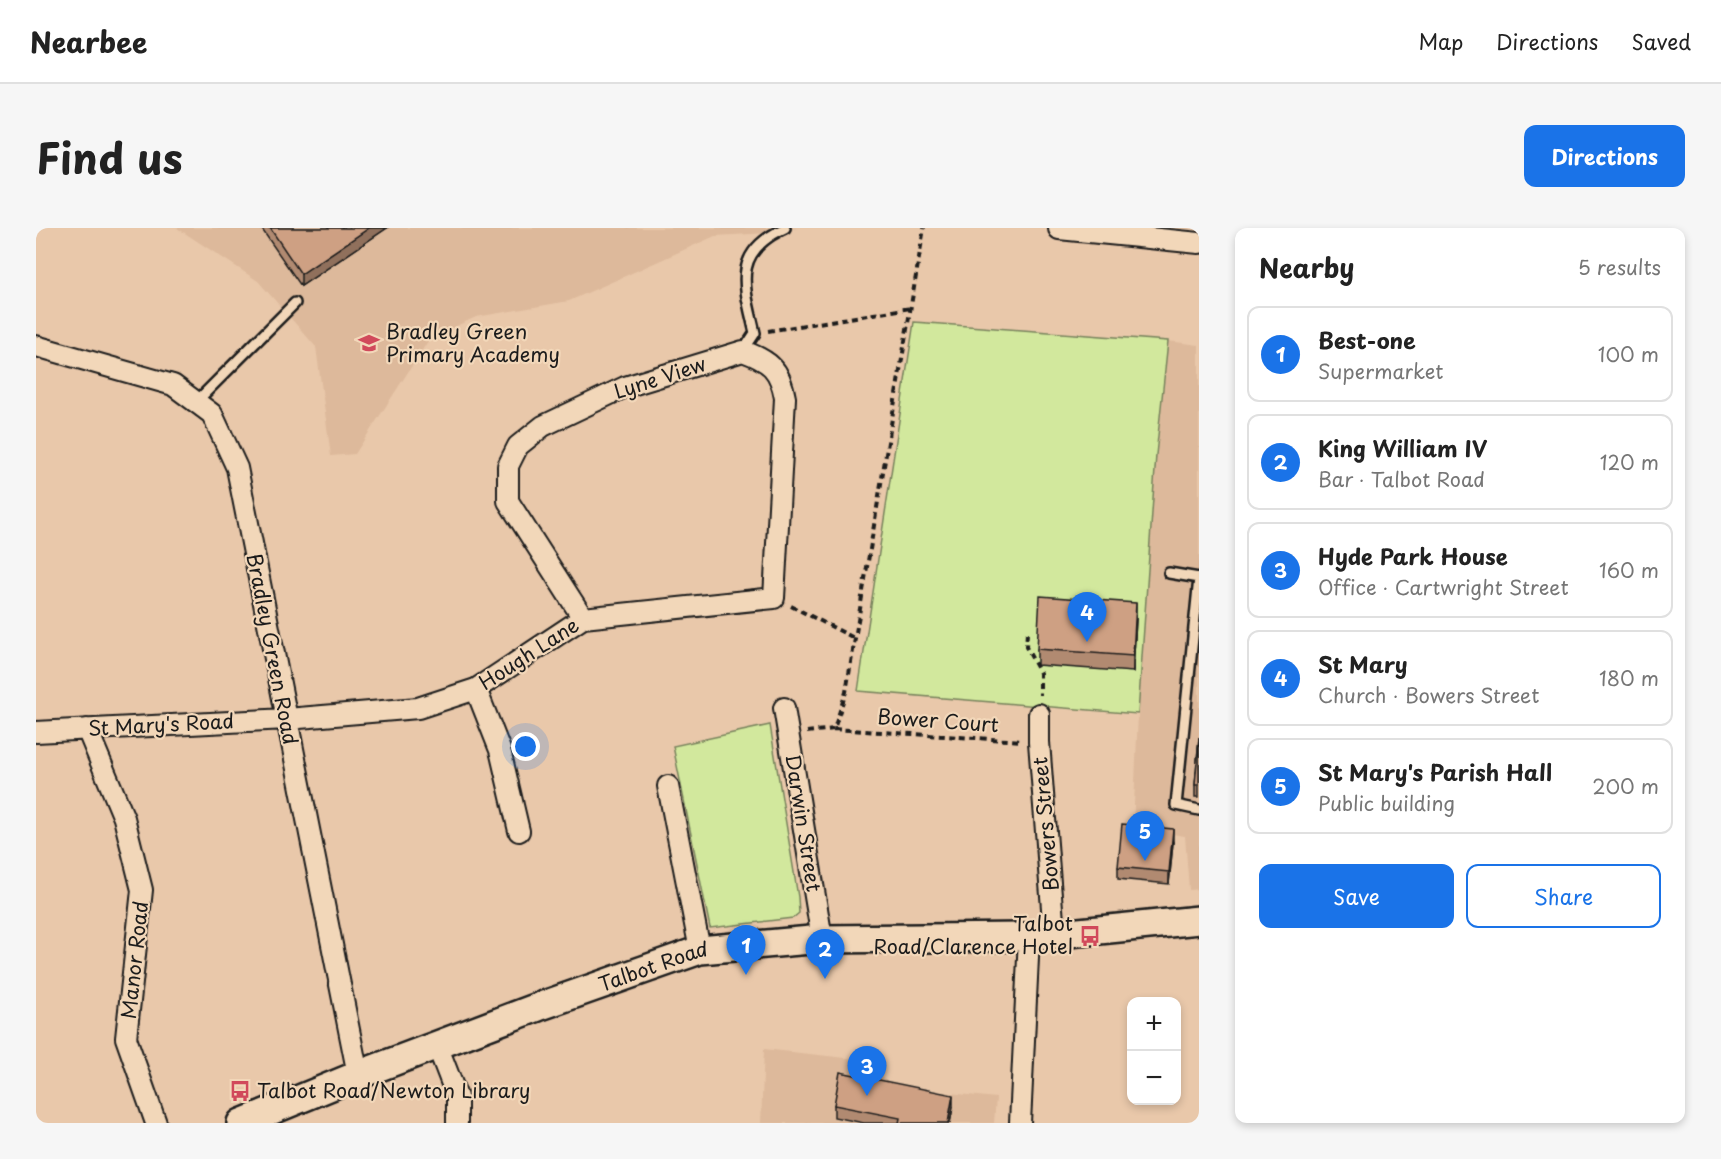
<!DOCTYPE html>
<html lang="en">
<head>
<meta charset="utf-8">
<style>
  body { margin:0; font-family:"Playpen Sans",sans-serif; background:#f6f6f6; color:#222 }
  .controls { position:absolute; right:18px; bottom:18px; display:grid; overflow:hidden; border-radius:12px; box-shadow:0 3px 9px #0003 }
  .controls button { width:54px; height:54px; display:grid; place-items:center; padding:0; border:0; border-bottom:2px solid #e0e0e0; background:#fff; color:#222; font:30px sans-serif }
  .you { position:absolute; left:490px; top:519px; width:21px; height:21px; margin:-15px; border:4px solid #fff; border-radius:50%; background:#1a73e8; box-shadow:0 0 0 9px #1a73e833 }
  .badge { display:grid; place-items:center; width:39px; height:39px; border-radius:50%; background:#1a73e8; color:#fff; font-size:20px; font-weight:700 }
  .pin { position:absolute; translate:-50% -50px; filter:drop-shadow(0 2px 3px #0008) }
  .pin::after { content:''; position:absolute; top:32px; width:21px; height:18px; background:inherit; clip-path:polygon(0 0,100% 0,50% 100%) }
  .list { margin:0; padding:0; list-style:none }
  h2 { display:flex; justify-content:space-between; align-items:center; height:78px; margin:0; padding:0 24px; font-size:26px }
  h2 small { font-size:20px; font-weight:400; color:#767676 }
  .list li { display:grid; grid-template-columns:39px 1fr auto; gap:18px; align-items:center; box-sizing:border-box; height:96px; margin:0 12px 12px; padding:0 12px; border:2px solid #e0e0e0; border-radius:12px }
  .list b { display:block; font-size:22px; white-space:nowrap }
  .list p { margin:0; font-size:20px; white-space:nowrap; color:#767676 }
  .list em { font-size:20px; font-style:normal; color:#767676 }
  .actions { display:flex; gap:12px; padding:18px 24px }
  .actions a { flex:1; padding:14px 0; border:2px solid #1a73e8; border-radius:12px; text-align:center; font-size:21px; color:#1a73e8 }
  .actions .main { background:#1a73e8; color:#fff }
  .map { position:relative; flex:none; width:1163px; height:895px; overflow:hidden; border-radius:12px }
  header { display:flex; align-items:center; gap:36px; box-sizing:border-box; height:84px; padding:0 30px; background:#fff; border-bottom:2px solid #e0e0e0 }
  header strong { font-size:28px }
  nav { display:flex; gap:33px; margin-inline-start:auto; font-size:21px }
  .intro { display:flex; align-items:center; justify-content:space-between; box-sizing:border-box; height:144px; padding:0 36px }
  h1 { margin:0; font-size:42px }
  .button { padding:15px 27px; border-radius:12px; background:#1a73e8; color:#fff; font-size:21px; font-weight:700 }
  main { display:flex; gap:36px; padding:0 36px }
  aside { flex:1; background:#fff; border-radius:12px; box-shadow:0 3px 9px #0003 }
  .map>svg:first-child { display:block }
  .built { fill:#ddb99b }
  .green { fill:#d2e89d; stroke:#77825c; stroke-width:1.5 }
  .lines { fill:none; stroke-linecap:round; stroke-linejoin:round }
  .lane-casing { stroke:#1c1c1c; stroke-width:14 }
  .street-casing { stroke:#1c1c1c; stroke-width:24 }
  .secondary-casing { stroke:#1c1c1c; stroke-width:32 }
  .path { stroke:#1c1c1c; stroke-width:4; stroke-dasharray:6 4.5; stroke-linecap:butt }
  .lane { stroke:#f2d7b9; stroke-width:9 }
  .street { stroke:#f2d7b9; stroke-width:20 }
  .secondary { stroke:#f2d7b9; stroke-width:27 }
  .wall { fill:#b18a71; stroke:#1c1c1c; stroke-width:1.5 }
  .shaded-wall { fill:#90705c; stroke:#1c1c1c; stroke-width:1.5 }
  .building { fill:#cea083; stroke:#1c1c1c; stroke-width:1.5 }
  .labels { text-anchor:middle; stroke-width:4.5; stroke-linejoin:round; paint-order:stroke }
  .poi-label { font-size:20px; fill:#1c1c1c; stroke:#f2d7b9; text-anchor:start }
  .street-label { font-size:20px; fill:#1c1c1c; stroke:#f2d7b9 }
</style>
</head>
<body>
<header>
<strong>Nearbee</strong>
<nav><a>Map</a><a>Directions</a><a>Saved</a></nav>
</header>
<div class="intro"><h1>Find us</h1><a class="button">Directions</a></div>
<main>
<div class="map">
<svg width="1163" height="895" viewBox="0 0 1163 895">
  <rect width="100%" height="100%" fill="#e9c8aa"/>
  <filter id="ink" filterUnits="userSpaceOnUse"><feTurbulence type="fractalNoise" baseFrequency=".0167" numOctaves="2"/><feDisplacementMap in="SourceGraphic" scale="12" xChannelSelector="R" yChannelSelector="G"/><feConvolveMatrix kernelMatrix="1 2 1 2 8 2 1 2 1" color-interpolation-filters="sRGB"/></filter>
  <g filter="url(#ink)">
    <path class="built" d="M 141,0 L 762,0 L 733,5 L 679,8 L 533,73 L 440,89 L 394,110 L 319,226 L 295,228 L 280,119 L 222,53 Z
      M 1132,113 L 1163,117 L 1163,661 L 1153,662 L 1149,608 L 1097,600 L 1102,486 L 1120,227 Z
      M 728,821 L 828,832 L 858,859 L 960,870 L 958,895 L 725,895 Z"/>
    <path class="green" d="M 878,94 L 1132,113 L 1120,227 L 1102,486 L 822,463 Z
      M 734,497 L 762,669 L 763,685 L 757,690 L 674,700 L 637,518 Z"/>
    <g class="lines">
      <defs>
        <path id="lane" d="M 707,123 L 719,105 C 708,57 695,25 749,0
          M 160,174 L 259,75
          M 1133,345 L 1163,350
          M 1163,350 L 1140,577 L 1163,582"/>
        <path id="street" d="M 1023,1 L 1163,15
          M 0,118 L 137,157 L 176,186 L 201,240 L 322,847
          M 440,461 L 464,522 L 483,603
          M 748,480 L 786,711
          M 1003,486 L 1003,514 L 1018,706
          M 51,501 L 88,590 L 106,662 L 90,810 L 120,895
          M 0,504 L 251,491 L 382,480 L 440,461 L 547,390 L 738,370 L 749,170 C 744,141 734,133 707,123 L 589,159 L 507,198 L 482,218 L 472,238 L 472,273 L 547,390
          M 632,558 L 664,722
          M 401,817 L 421,869 L 421,895
          M 984,895 L 993,709"/>
        <g id="secondary">
          <path id="s1" d="M 205,895 L 322,847 L 502,779 L 664,722 L 786,711 L 993,709 L 1163,692"/>
        </g>
      </defs>
      <use href="#lane" class="lane-casing"/>
      <use href="#street" class="street-casing"/>
      <use href="#secondary" class="secondary-casing"/>
      <path class="path" d="M 732,103 L 875,80
        M 755,378 L 820,411
        M 991,405 L 990,419 L 1004,445 L 1004,467
        M 798,501 L 986,513
        M 771,504 L 798,501 L 810,464 L 888,0"/>
      <use href="#lane" class="lane"/>
      <use href="#street" class="street"/>
      <use href="#secondary" class="secondary"/>
    </g>
    <path class="wall" d="M 225,0 L 351,0 L 265,58 Z
      M 1100,391 L 1097,444 L 1001,437 L 1001,421 Z
      M 1163,509 L 1163,569 L 1159,569 L 1159,557 Z
      M 1137,614 L 1133,656 L 1082,651 L 1082,639 Z
      M 798,877 L 917,879 L 914,895 L 828,895 L 798,889 Z"/>
    <path class="shaded-wall" d="M 333,0 L 351,0 L 265,58 L 265,46 Z
      M 1100,375 L 1100,391 L 1097,444 L 1097,428 Z
      M 1137,601 L 1137,614 L 1133,656 L 1133,644 Z
      M 917,867 L 917,879 L 914,895 L 912,895 Z"/>
    <path class="building" d="M 234,0 L 333,0 L 265,46 Z
      M 1004,368 L 1100,375 L 1097,428 L 1001,421 Z
      M 1163,509 L 1163,557 L 1159,557 Z
      M 1086,596 L 1137,601 L 1133,644 L 1082,639 Z
      M 804,844 L 917,867 L 912,895 L 863,895 L 864,890 L 798,877 Z"/>
  </g>
  <defs>
    <symbol id="school-bare" viewBox="-9 -9 18 18"><path d="M0-5L7-2L0 1L-7-2ZM-4 1L0 2.5L4 1V4Q0 6-4 4Z" fill="#d1495b" stroke="#f2d7b9" stroke-width="2.5" paint-order="stroke"/></symbol>
    <symbol id="bus-bare" viewBox="-9 -9 18 18"><path d="M-5-6H5V4H4V6H2V4H-2V6H-4V4H-5ZM-3.5-4V0h7V-4ZM-3.5 1.2v1.5H-2V1.2ZM2 1.2v1.5H3.5V1.2Z" fill="#d1495b" stroke="#f2d7b9" stroke-width="2.5" paint-order="stroke"/></symbol>
  </defs>
  <g fill-rule="evenodd">
    <use href="#school-bare" x="318" y="100" width="30" height="30"/>
    <use href="#bus-bare" x="1039" y="693" width="30" height="30"/>
    <use href="#bus-bare" x="189" y="848" width="30" height="30"/>
  </g>
  <g class="labels">
    <g class="poi-label">
      <text x="350" y="111">Bradley Green<tspan x="350" dy="23">Primary Academy</tspan></text>
      <text x="1037" y="703" text-anchor="end">Talbot<tspan x="1037" dy="23">Road/Clarence Hotel</tspan></text>
      <text x="221" y="870">Talbot Road/Newton Library</text>
    </g>
    <g class="street-label">
      <text transform="translate(624 150) rotate(-18)" y="7">Lyne View</text>
      <text transform="translate(236 421) rotate(79)" y="7">Bradley Green Road</text>
      <text transform="translate(493 426) rotate(-33)" y="7">Hough Lane</text>
      <text transform="translate(902 493) rotate(4)" y="7">Bower Court</text>
      <text transform="translate(125 497) rotate(-3)" y="7">St Mary's Road</text>
      <text transform="translate(767 595) rotate(81)" y="7">Darwin Street</text>
      <text transform="translate(1010 596) rotate(-95)" y="7">Bowers Street</text>
      <text transform="translate(99 732) rotate(-84)" y="7">Manor Road</text>
      <text dy="7" stroke="none"><textPath href="#s1" startOffset="441">Talbot Road</textPath></text>
    </g>
  </g>
</svg>
<div class="controls">
<button>+</button>
<button>−</button>
</div>
<div class="you"></div>
<div class="pin badge" style="left:710px;top:747px">1</div>
<div class="pin badge" style="left:789px;top:751px">2</div>
<div class="pin badge" style="left:831px;top:868px">3</div>
<div class="pin badge" style="left:1051px;top:414px">4</div>
<div class="pin badge" style="left:1109px;top:633px">5</div>
</div>
<aside>
<h2>Nearby<small>5 results</small></h2>
<ul class="list">
<li><span class="badge">1</span><div><b>Best-one</b><p>Supermarket</p></div><em>100 m</em></li>
<li><span class="badge">2</span><div><b>King William IV</b><p>Bar · Talbot Road</p></div><em>120 m</em></li>
<li><span class="badge">3</span><div><b>Hyde Park House</b><p>Office · Cartwright Street</p></div><em>160 m</em></li>
<li><span class="badge">4</span><div><b>St Mary</b><p>Church · Bowers Street</p></div><em>180 m</em></li>
<li><span class="badge">5</span><div><b>St Mary's Parish Hall</b><p>Public building</p></div><em>200 m</em></li>
</ul>
<div class="actions"><a class="main">Save</a><a>Share</a></div>
</aside>
</main>
</body>
</html>
